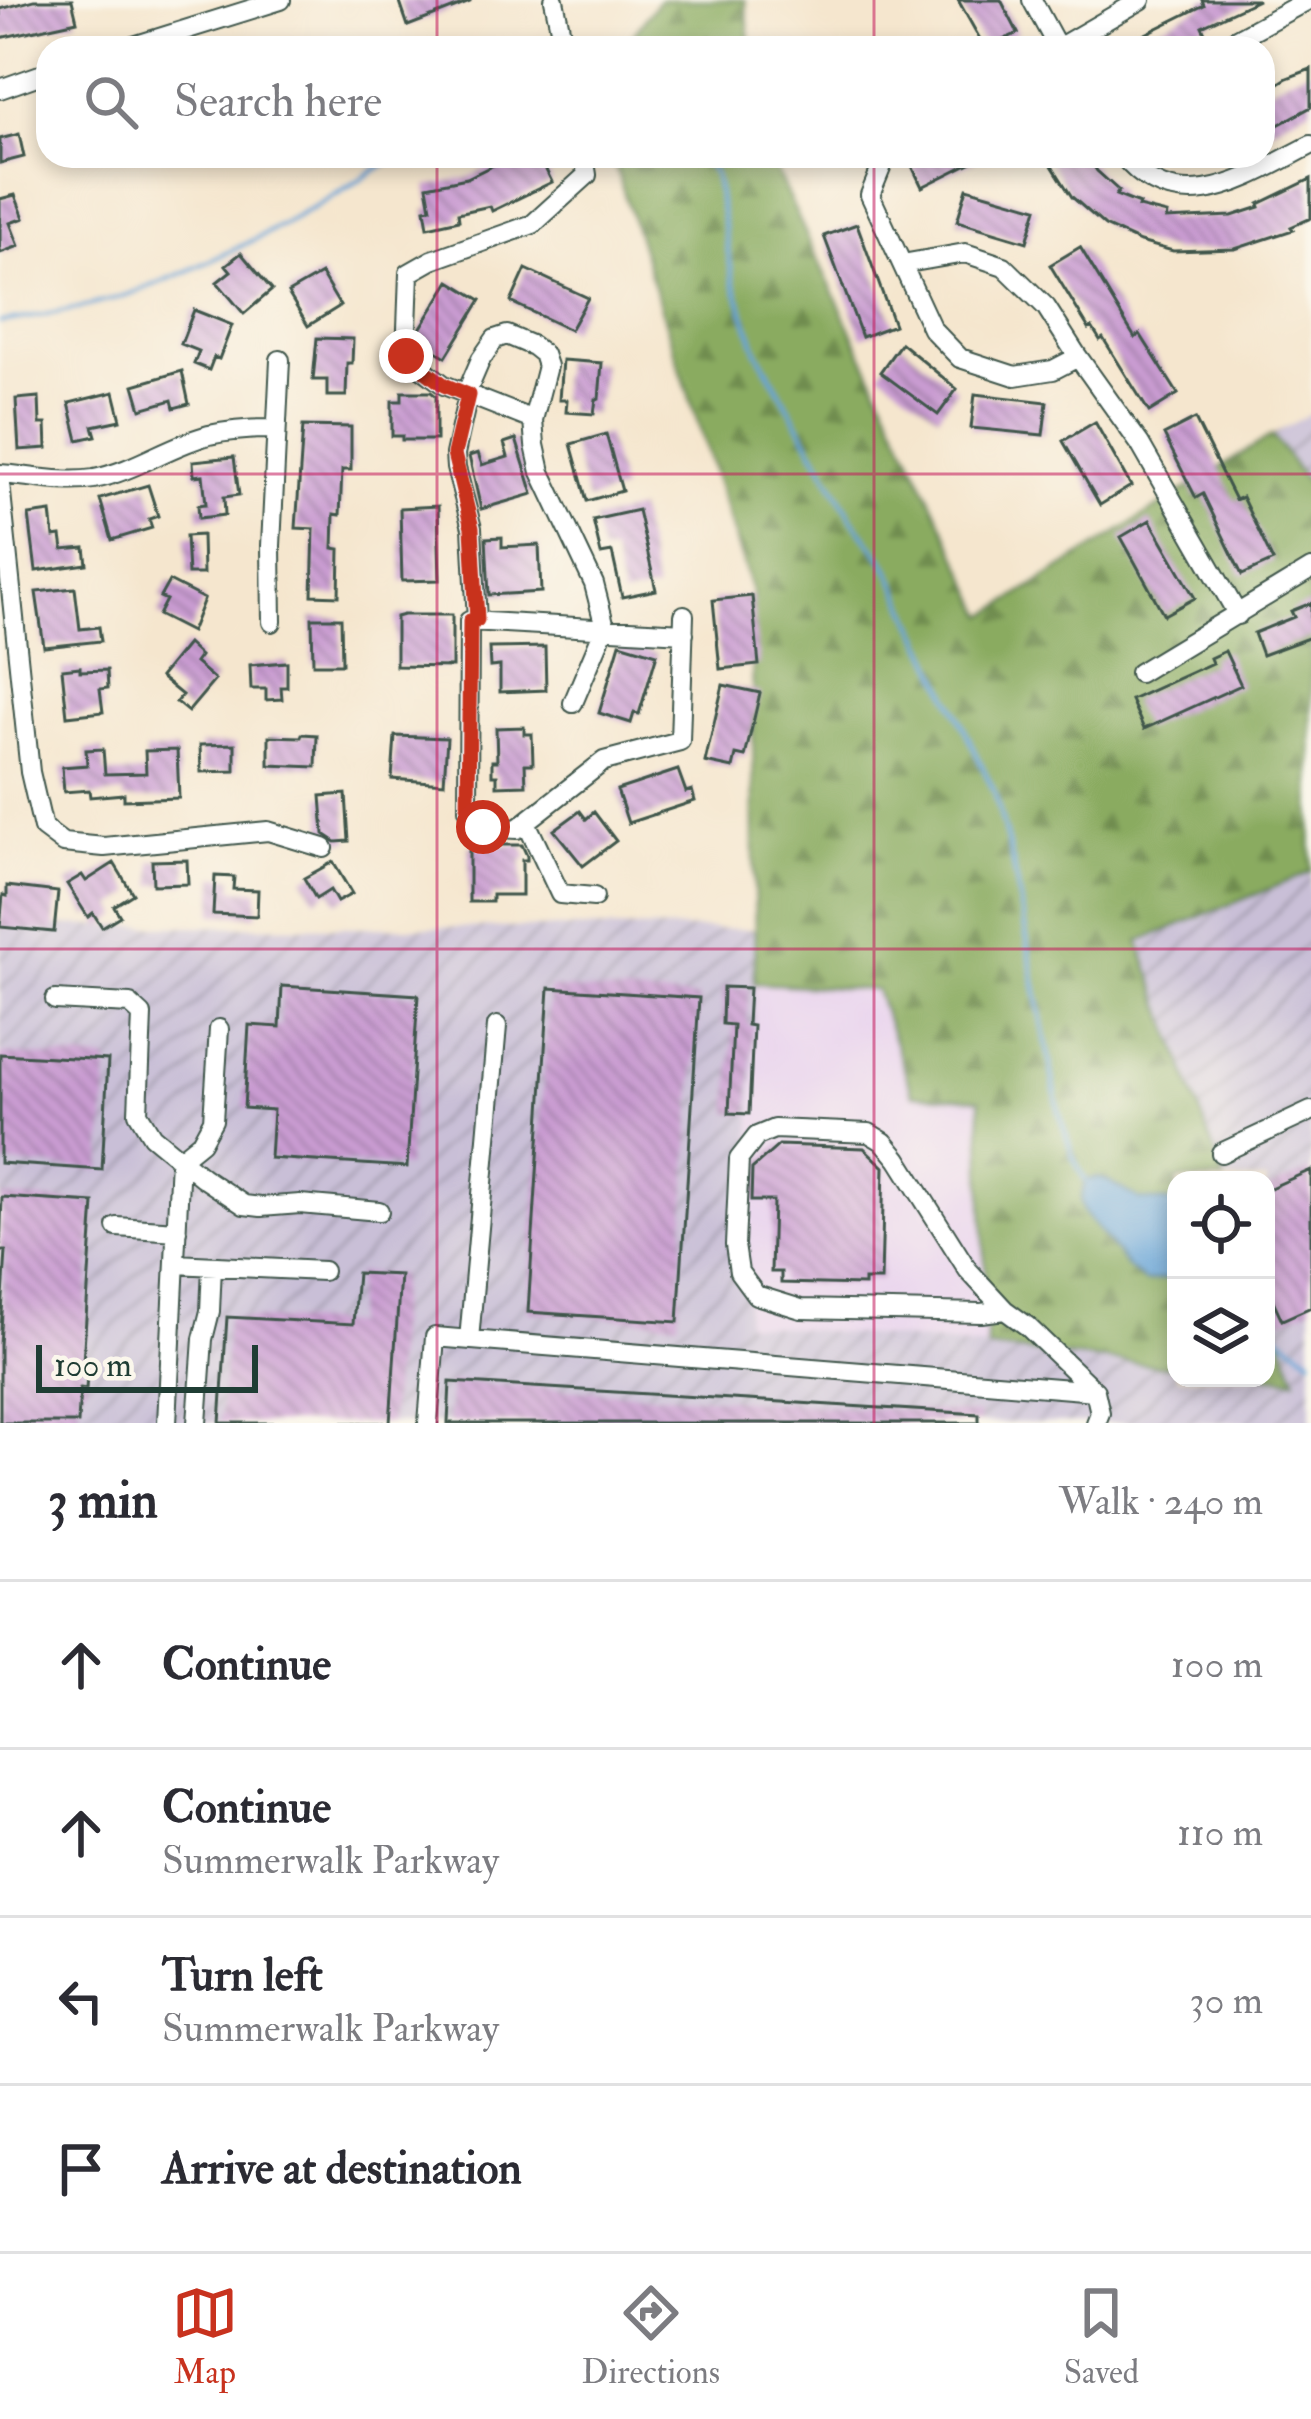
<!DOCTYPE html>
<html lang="en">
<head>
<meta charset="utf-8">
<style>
  body { margin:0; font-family:"IM FELL Double Pica",serif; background:#f2f2f3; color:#2b2b33 }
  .controls { position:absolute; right:36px; bottom:36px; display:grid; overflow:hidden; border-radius:24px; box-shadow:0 6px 18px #0003 }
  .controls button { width:108px; height:108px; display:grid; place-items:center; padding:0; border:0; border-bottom:3px solid #e1e1e2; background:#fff; color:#2b2b33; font:60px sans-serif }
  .scale { position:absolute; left:36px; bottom:30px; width:222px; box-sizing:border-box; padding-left:12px; border:6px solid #1f3d34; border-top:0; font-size:33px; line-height:42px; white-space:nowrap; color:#1f3d34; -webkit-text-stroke:9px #fbf7ec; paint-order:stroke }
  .stop { position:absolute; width:36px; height:36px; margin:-27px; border:9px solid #c8321e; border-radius:50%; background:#fff }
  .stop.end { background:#c8321e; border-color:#fff; box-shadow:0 3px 12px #0008 }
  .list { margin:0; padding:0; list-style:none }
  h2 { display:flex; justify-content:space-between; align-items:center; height:156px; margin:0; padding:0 48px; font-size:51px }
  h2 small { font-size:39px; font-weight:400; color:#7c7c81 }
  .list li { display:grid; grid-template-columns:78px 1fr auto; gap:36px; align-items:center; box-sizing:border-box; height:168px; padding:0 48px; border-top:3px solid #e1e1e2 }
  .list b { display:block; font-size:45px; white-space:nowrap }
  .list p { margin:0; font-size:39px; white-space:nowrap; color:#7c7c81 }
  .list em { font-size:39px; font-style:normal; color:#7c7c81 }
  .icon { flex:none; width:66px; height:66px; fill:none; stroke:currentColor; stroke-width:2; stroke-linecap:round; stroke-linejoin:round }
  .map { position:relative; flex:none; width:1311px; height:1423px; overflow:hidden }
  .search { position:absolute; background:#fff; box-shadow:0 6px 18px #0003; left:36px; right:36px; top:36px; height:132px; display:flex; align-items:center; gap:30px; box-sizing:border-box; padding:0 42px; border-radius:36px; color:#7c7c81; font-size:45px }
  .sheet { height:828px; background:#fff }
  nav { display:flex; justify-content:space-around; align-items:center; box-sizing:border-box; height:168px; border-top:3px solid #e1e1e2; background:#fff; font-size:33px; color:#7c7c81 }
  nav a { display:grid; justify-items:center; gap:6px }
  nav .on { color:#c8321e }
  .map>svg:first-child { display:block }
  .built { fill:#e8d2ee }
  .industrial { fill:url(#industrial-furrows) }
  .forest { fill:url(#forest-firs); stroke:#54744a; stroke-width:3 }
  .water { fill:#65a3d7; stroke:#427086; stroke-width:3 }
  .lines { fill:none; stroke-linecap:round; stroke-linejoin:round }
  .stream { stroke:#65a3d7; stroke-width:4.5 }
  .building { fill:url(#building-back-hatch) }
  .minor-casing { stroke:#3f564b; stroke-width:22 }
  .minor { stroke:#fff; stroke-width:18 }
  .route { stroke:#c8321e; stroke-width:15 }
  .grid { fill:none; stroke:#c2185b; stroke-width:3; stroke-opacity:0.55 }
</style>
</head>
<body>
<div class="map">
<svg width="1311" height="1423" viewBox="0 0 1311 1423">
  <defs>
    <pattern id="industrial-furrows" width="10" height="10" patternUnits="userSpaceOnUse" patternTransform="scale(3)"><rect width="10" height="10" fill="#c9bfd7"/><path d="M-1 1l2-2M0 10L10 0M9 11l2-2" fill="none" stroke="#a39caf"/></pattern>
    <pattern id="forest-firs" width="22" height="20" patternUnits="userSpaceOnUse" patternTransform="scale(3)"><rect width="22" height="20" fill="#8aab60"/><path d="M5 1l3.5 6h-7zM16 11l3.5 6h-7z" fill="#708c50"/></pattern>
    <pattern id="building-back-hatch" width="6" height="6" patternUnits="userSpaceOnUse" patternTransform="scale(3)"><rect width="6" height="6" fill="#c99bd1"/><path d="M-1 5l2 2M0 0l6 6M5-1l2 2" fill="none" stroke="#a380aa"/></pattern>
  </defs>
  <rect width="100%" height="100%" fill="#fbf7ec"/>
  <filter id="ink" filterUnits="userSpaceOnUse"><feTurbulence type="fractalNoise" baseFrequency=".00833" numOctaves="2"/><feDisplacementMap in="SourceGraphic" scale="24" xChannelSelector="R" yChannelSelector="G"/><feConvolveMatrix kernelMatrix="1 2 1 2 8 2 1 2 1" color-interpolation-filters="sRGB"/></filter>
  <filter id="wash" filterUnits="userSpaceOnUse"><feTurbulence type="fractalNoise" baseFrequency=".004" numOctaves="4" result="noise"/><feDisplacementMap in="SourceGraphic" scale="48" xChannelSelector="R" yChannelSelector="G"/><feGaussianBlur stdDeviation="2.7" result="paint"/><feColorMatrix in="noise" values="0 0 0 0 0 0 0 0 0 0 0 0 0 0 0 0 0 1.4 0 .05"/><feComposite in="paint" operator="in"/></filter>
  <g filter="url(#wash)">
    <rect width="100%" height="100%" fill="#f5e6ce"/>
    <path class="built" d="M 755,983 L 876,990 L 913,1094 L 981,1099 L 987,1348 L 746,1324 Z"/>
    <path class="industrial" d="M 1311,413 L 1311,489 L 1272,435 Z
      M 1311,872 L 1311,1423 L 0,1423 L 0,925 L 757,929 L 746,1323 L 1176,1367 L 1176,1378 L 1266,1376 L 1295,1379 L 1266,1296 L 1266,1180 L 1224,1180 L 1139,941 Z"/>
    <path class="forest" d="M 659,0 L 745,0 L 751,48 L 623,48 Z
      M 612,156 L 769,156 L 986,616 L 1272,435 L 1311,489 L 1311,872 L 1139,941 L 1224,1180 L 1176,1180 L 1176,1367 L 987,1348 L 980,1099 L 913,1094 L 876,990 L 755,983 L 752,591 Z
      M 1266,1296 L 1296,1379 L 1266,1376 Z"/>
    <path class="water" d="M 1098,1178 L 1108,1181 L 1140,1200 L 1176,1203 L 1176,1277 L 1145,1282 L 1128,1268 L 1084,1212 L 1081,1201 L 1085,1180 Z"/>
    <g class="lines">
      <path class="stream" d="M 704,156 L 715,176 L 733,280 L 757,351 L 853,520 L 886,563 L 994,791 L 1013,863 L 1059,1112 L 1073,1157 L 1085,1180
        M 0,322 C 44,316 93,307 135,292 C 227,258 315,210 397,156
        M 1266,1325 L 1311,1358"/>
    </g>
    <g id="blocks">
      <path class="building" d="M 34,0 L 72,0 L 77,21 L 0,38 L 0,9 Z
        M 399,0 L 470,0 L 470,2 L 408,26 Z
        M 958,0 L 1001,0 L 1018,33 L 985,48 Z
        M 1202,0 L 1258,0 L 1202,26 L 1206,35 L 1179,48 L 1117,48 L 1204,5 Z
        M 1311,69 L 1311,107 L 1263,133 L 1263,93 L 1287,78 Z
        M 19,134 L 24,157 L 0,163 L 0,139 Z
        M 512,156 L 539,156 L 552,182 L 492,211 L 490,206 L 458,213 L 459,220 L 428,227 L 425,209 L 431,208 L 427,186 L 467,178 Z
        M 920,156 L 984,156 L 922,187 L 911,164 L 921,159 Z
        M 1046,156 L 1087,156 L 1097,171 L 1119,191 L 1116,195 L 1139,204 L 1138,207 L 1167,214 L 1166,219 L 1232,216 L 1260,207 L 1259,204 L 1311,179 L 1311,218 L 1291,227 L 1293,230 L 1235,249 L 1173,251 L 1140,242 L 1105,226 L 1072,197 Z
        M 967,188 L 1037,208 L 1027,242 L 957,221 Z
        M 15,195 L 24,218 L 10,223 L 19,246 L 0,253 L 0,199 Z
        M 857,224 L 894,325 L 862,337 L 824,236 Z
        M 1080,247 L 1135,338 L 1140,334 L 1178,394 L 1149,412 L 1103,338 L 1100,340 L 1092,327 L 1089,329 L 1050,265 Z
        M 241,253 L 272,290 L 244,314 L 217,282 L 231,271 L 226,265 Z
        M 526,269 L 588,298 L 570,330 L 511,302 Z
        M 321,274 L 340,306 L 308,326 L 288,293 Z
        M 450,281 L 481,300 L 446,357 L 420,341 L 420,329 Z
        M 194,310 L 232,325 L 219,359 L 214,357 L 209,370 L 194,364 L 199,351 L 181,344 Z
        M 317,338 L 353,339 L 352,363 L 347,363 L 346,396 L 327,396 L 327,380 L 313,380 Z
        M 901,343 L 957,389 L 938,415 L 880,372 Z
        M 562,360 L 602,363 L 599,399 L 596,399 L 594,414 L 566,412 L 567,400 L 559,400 Z
        M 182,371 L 189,404 L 174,408 L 172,400 L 141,409 L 134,385 Z
        M 114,392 L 121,420 L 93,426 L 96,436 L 78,440 L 69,403 Z
        M 402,392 L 431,392 L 436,396 L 436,440 L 402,440 L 402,436 L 392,436 L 392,401 L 402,401 Z
        M 975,394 L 1047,402 L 1043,435 L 971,428 Z
        M 39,397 L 40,424 L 46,424 L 47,448 L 19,450 L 16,399 Z
        M 1195,419 L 1235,500 L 1242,497 L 1273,561 L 1242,575 L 1203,494 L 1196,498 L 1164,435 Z
        M 1095,422 L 1131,486 L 1100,505 L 1063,441 Z
        M 303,426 L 351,427 L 351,470 L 342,470 L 340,515 L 334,514 L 333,548 L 340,549 L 339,596 L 312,595 L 314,529 L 296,528 Z
        M 606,434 L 622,491 L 587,501 L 571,444 Z
        M 516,439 L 533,494 L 481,509 L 469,456 L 478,453 L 482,465 L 508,457 L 504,443 Z
        M 234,457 L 239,495 L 224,497 L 225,515 L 199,518 L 198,505 L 206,504 L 203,475 L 194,476 L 193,461 Z
        M 148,485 L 158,516 L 149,519 L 152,528 L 112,540 L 100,499 Z
        M 438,506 L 440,580 L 402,581 L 400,508 Z
        M 638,510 L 656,590 L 622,597 L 612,552 L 601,554 L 593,520 Z
        M 51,512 L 54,537 L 61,536 L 63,550 L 85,548 L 87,564 L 36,571 L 29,515 Z
        M 1150,520 L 1195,598 L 1164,615 L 1121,537 Z
        M 202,535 L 203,574 L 188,574 L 186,536 Z
        M 502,537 L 502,547 L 539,545 L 541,592 L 489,595 L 486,538 Z
        M 169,581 L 204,599 L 191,632 L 158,615 L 166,600 L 160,597 Z
        M 75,588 L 80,629 L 99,627 L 101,641 L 44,647 L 36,592 Z
        M 752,596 L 759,665 L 720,669 L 713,600 Z
        M 1311,603 L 1311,637 L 1262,655 L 1254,633 L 1294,617 L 1291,611 Z
        M 403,615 L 452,615 L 452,667 L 396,666 L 396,617 Z
        M 312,618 L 341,618 L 342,664 L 313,664 Z
        M 620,643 L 657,654 L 639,714 L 634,713 L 631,723 L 599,713 Z
        M 187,644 L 200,656 L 195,663 L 215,680 L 188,712 L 176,702 L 182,695 L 160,677 Z
        M 545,647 L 546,690 L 500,692 L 500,666 L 490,667 L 489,648 Z
        M 1225,651 L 1241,685 L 1144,729 L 1131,700 L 1212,663 L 1210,658 Z
        M 287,662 L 287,687 L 281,687 L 282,699 L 266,700 L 266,689 L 251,689 L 250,665 Z
        M 80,667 L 80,671 L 107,670 L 108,688 L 100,689 L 103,712 L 67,716 L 62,669 Z
        M 723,685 L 760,693 L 745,757 L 736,755 L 733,768 L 705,762 Z
        M 524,727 L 524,734 L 532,734 L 533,764 L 525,764 L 526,785 L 497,786 L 497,775 L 492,775 L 492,761 L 497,761 L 496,728 Z
        M 302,734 L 317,735 L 316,767 L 269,765 L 269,736 L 301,737 Z
        M 395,736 L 447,738 L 444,783 L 392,779 Z
        M 235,744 L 235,771 L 201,772 L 200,745 Z
        M 103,749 L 105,774 L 146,773 L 145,751 L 177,750 L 179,798 L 124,800 L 124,794 L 90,797 L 89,790 L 64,792 L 62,767 L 87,765 L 86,750 Z
        M 678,770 L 686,792 L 692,790 L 695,801 L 628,823 L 617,790 Z
        M 346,794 L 349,841 L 336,842 L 324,834 L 321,796 Z
        M 580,811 L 586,819 L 594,812 L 616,841 L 583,866 L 554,830 Z
        M 501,845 L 522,845 L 527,856 L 527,860 L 522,860 L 522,895 L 492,895 L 492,902 L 469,902 L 469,846 Z
        M 187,860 L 188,884 L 153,885 L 152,861 Z
        M 333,862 L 352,894 L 337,902 L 330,890 L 316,899 L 304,878 Z
        M 114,863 L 133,894 L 114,906 L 120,916 L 102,927 L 93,913 L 88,917 L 67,884 L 82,875 L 86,881 Z
        M 215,876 L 234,877 L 233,889 L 258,890 L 257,916 L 213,914 Z
        M 7,886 L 58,892 L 54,932 L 0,927 L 3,895 L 7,896 Z
        M 282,986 L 418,995 L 407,1167 L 270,1158 L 273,1110 L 244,1108 L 249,1025 L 280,1027 Z
        M 723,987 L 749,988 L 747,1025 L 753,1026 L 749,1114 L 729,1113 L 733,1025 L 722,1024 Z
        M 549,988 L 699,998 L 678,1322 L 528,1312 Z
        M 0,1054 L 108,1060 L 102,1170 L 0,1163 Z
        M 779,1145 L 864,1148 L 884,1167 L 881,1280 L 864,1280 L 864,1285 L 781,1283 L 781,1272 L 771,1272 L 773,1201 L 751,1201 L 752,1169 Z
        M 1311,1170 L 1311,1307 L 1282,1320 L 1266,1285 L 1266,1190 Z
        M 2,1197 L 94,1203 L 82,1376 L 87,1376 L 86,1389 L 80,1388 L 78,1423 L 0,1423 L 0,1345 L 6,1251 L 0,1251 Z
        M 357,1273 L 400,1275 L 390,1423 L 220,1423 L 227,1317 L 353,1324 Z
        M 450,1382 L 979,1414 L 979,1423 L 448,1423 Z"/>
    </g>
  </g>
  <g filter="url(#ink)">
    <use href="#blocks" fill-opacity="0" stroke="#3f564b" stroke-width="3"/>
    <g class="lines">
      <defs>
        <path id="minor" d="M 554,0 L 564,48
          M 1032,0 L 1058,48
          M 127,48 L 281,0
          M 1058,48 L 1141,0
          M 1220,48 L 1308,0
          M 0,89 L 48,72
          M 886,156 L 870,195 L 932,329 L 960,358 L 1015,376 L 1053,370 L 1078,357
          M 1123,156 C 1178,225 1250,176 1311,145
          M 902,264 L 965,253 L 1004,266 L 1046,307 L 1078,357 L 1140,444 L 1238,615
          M 466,394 L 481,359 L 495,339 L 507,335 L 533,346 L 543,354 L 547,366 L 533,420 L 535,445 L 541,472 L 594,584 L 605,627 L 573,703
          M 468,395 L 455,454 L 456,468 L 472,528 L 477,621
          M 533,420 L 444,385 L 406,356 L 409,273 L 432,260 L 533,224 L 587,175 L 584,156
          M 0,474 C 31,476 63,484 94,479 C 135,471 170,445 209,435 C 231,430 252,429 275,429
          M 0,483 L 30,772 L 43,828 L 63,843 L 104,847 L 268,831 L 324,848
          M 272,622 L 271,546 L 280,360
          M 684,633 L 469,621 L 468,809 L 483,827 L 517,829 L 604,761 L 680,741 L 684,615
          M 1139,673 L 1311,569
          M 526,822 L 560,894 L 594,897
          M 55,1000 L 130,1004 L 142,1015 L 138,1113 L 152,1136 L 180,1159 L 201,1142 L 213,1120 L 219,1029
          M 1221,1153 L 1311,1111
          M 180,1159 L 202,1177 L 244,1205 L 261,1207 L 300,1204 L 379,1211
          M 117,1227 L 177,1231
          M 175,1264 L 323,1271
          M 1005,1310 L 968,1270 L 898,1159 L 884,1142 L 869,1133 L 774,1129 L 757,1136 L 739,1159 L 735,1245 L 739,1272 L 756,1295 L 801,1309 L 981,1313 L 1005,1310 L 1027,1326 L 1095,1391
          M 469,1340 L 497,1026
          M 167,1423 L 180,1159
          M 197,1423 L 203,1339 L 210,1311 L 212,1266
          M 428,1423 L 435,1337 L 1095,1391 L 1100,1413 L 1096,1423"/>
      </defs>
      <use href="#minor" class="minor-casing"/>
      <use href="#minor" class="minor"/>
    </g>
  </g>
  <g class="lines" filter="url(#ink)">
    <path class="route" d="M 406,356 L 444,385 L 468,395 L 454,454 L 472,528 L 477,620 L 470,621 L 468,809 L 483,827"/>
  </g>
  <path class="grid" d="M 437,0 L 437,48M 874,0 L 874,48M 437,156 L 437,1423M 874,156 L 874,1423M 0,474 L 1311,474M 0,949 L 1311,949"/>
</svg>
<div class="controls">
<button><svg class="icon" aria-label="locate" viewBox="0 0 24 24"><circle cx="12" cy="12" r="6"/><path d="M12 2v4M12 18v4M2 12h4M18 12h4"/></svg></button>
<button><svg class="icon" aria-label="layers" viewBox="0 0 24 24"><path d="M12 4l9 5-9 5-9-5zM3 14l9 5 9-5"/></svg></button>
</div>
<div class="scale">100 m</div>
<div class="stop" style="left:483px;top:827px"></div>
<div class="stop end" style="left:406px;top:356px"></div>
<div class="search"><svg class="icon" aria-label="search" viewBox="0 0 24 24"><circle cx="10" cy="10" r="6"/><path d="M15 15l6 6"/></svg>Search here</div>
</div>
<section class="sheet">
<h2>3 min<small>Walk · 240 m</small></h2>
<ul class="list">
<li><svg class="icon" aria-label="ahead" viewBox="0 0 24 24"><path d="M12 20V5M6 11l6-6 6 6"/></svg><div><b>Continue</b></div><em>100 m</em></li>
<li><svg class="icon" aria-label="ahead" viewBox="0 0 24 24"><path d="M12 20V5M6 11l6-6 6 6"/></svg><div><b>Continue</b><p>Summerwalk Parkway</p></div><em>110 m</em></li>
<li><svg class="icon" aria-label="left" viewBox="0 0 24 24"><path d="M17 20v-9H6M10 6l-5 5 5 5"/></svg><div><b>Turn left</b><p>Summerwalk Parkway</p></div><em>30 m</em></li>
<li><svg class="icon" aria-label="arrive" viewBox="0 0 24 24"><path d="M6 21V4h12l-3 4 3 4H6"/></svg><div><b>Arrive at destination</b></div></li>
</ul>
</section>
<nav>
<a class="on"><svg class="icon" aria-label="map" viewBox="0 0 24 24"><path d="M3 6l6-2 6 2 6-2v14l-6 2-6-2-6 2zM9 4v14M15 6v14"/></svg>Map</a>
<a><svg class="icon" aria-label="directions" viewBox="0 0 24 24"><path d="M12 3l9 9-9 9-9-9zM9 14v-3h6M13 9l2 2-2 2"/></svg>Directions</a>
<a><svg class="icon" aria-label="saved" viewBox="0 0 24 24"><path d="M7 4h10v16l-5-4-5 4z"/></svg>Saved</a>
</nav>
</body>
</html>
